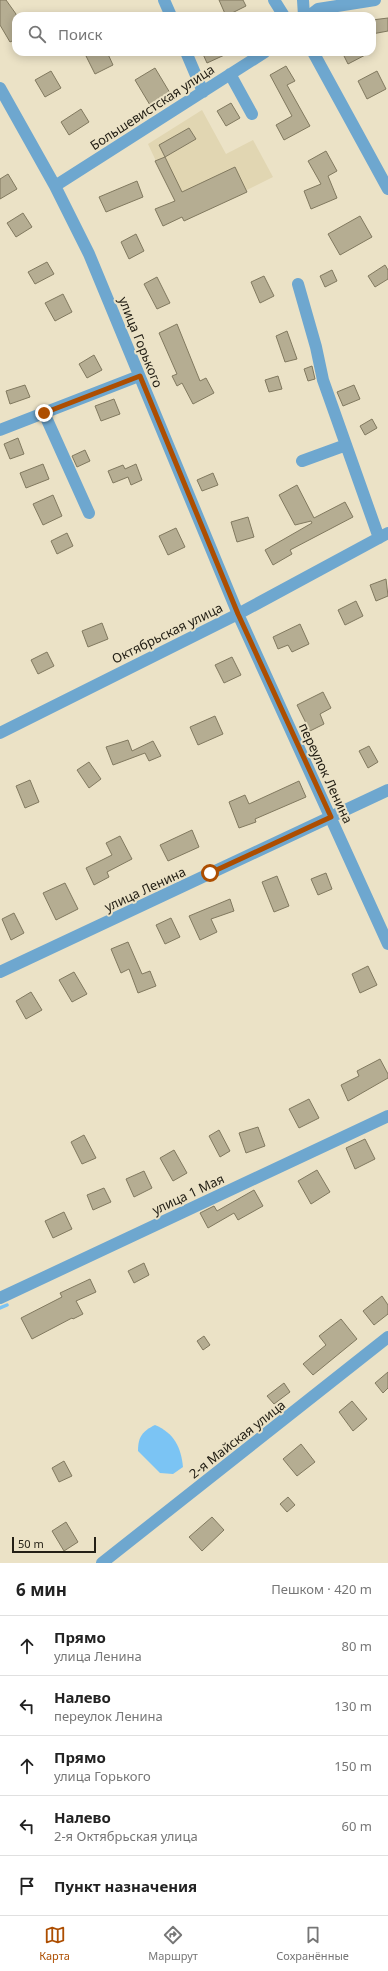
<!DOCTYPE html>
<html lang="ru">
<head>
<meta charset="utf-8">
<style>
  body { margin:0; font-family:"Noto Sans",sans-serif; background:#f2f2f2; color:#222 }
  .scale { position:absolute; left:12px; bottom:10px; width:84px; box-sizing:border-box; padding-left:4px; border:2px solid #242016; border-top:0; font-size:11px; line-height:14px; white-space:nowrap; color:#242016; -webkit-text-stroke:3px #ebe2c6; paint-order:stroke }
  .stop { position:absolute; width:12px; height:12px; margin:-9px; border:3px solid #ad4e01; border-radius:50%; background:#fff }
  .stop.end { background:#ad4e01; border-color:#fff; box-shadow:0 1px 4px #0008 }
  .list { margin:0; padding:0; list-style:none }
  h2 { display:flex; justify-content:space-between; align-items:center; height:52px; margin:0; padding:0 16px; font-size:17px }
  h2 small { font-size:13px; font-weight:400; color:#767676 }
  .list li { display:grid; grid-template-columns:26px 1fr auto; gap:12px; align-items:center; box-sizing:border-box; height:60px; padding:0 16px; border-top:1px solid #e0e0e0 }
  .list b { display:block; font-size:15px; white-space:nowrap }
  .list p { margin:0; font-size:13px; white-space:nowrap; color:#767676 }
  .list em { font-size:13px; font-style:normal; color:#767676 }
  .icon { flex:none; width:22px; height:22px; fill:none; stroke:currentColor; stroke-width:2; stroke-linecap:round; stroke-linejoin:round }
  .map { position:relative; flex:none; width:388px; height:1563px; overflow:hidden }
  .search { position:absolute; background:#fff; box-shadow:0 2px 10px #0003; left:12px; right:12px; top:12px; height:44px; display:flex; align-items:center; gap:10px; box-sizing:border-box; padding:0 14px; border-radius:12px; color:#767676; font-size:15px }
  .sheet { height:352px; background:#fff }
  nav { display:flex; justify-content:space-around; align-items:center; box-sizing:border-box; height:56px; border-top:1px solid #e0e0e0; background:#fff; font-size:11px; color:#767676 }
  nav a { display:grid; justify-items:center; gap:2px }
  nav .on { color:#ad4e01 }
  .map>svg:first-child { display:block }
  .built { fill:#e1d6b2 }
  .water { fill:#7bc4f4 }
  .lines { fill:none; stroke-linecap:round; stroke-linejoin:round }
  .stream { stroke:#7bc4f4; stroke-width:3.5 }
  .building { fill:#b5ad92; stroke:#81795f }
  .minor { stroke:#6ea7cf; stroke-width:12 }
  .route { stroke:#ad4e01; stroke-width:5 }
  .labels { text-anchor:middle; stroke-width:4; stroke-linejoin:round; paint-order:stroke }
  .street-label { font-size:13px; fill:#242016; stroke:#ebe2c6 }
</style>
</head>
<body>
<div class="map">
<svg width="388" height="1563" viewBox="0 0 388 1563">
  <rect width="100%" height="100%" fill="#ebe2c6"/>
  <path class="built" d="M 202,110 L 226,154 L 253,140 L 273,177 L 184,221 L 148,144 Z"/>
  <path class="water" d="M 155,1425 C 174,1433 181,1447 183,1467 L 173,1474 L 160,1473 L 138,1451 C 138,1436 143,1431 155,1425 Z"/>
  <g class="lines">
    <path class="stream" d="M 0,1308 L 7,1305"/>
  </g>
  <path class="building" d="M 0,0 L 6,0 L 16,14 L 16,39 L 10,42 L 0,25 Z
    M 219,0 L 243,0 L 246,6 L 226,16 Z
    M 388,18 L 388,31 L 372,34 L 372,20 Z
    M 94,52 L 107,52 L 113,65 L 95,74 L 86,56 Z
    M 202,52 L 231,52 L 207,63 Z
    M 342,52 L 371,52 L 348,64 Z
    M 286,66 L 295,81 L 287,85 L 310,126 L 284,140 L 276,125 L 292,116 L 270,75 Z
    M 155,68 L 173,98 L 153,110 L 135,80 Z
    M 51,71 L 61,88 L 45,97 L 35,80 Z
    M 377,71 L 386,89 L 367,99 L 358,81 Z
    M 231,103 L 240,118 L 226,126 L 217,111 Z
    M 81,109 L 89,122 L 69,135 L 61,122 Z
    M 189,128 L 196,139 L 165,157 L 159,145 Z
    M 326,151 L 337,171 L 328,176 L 337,198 L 311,209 L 304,191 L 321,184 L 308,161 Z
    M 165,157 L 182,192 L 235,167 L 247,192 L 184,221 L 182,217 L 163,226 L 155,209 L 175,201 L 155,161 Z
    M 8,174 L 17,189 L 0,199 L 0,179 Z
    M 137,181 L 143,197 L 106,212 L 99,197 Z
    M 23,213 L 32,227 L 16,237 L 7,223 Z
    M 360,216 L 372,237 L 340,255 L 328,234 Z
    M 136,234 L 144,251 L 129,259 L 121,242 Z
    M 47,262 L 54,274 L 35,284 L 28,272 Z
    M 385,265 L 388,270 L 388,279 L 375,287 L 368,276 Z
    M 332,270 L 337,281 L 325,287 L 320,276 Z
    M 264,276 L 274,296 L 260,303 L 251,282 Z
    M 157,277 L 170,303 L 157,309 L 144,284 Z
    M 63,294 L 72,312 L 55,321 L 45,303 Z
    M 177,324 L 200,381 L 206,378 L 214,393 L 193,404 L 182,383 L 177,386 L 172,376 L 177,374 L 159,333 Z
    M 287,331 L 297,359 L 285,362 L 276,336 Z
    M 94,355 L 102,370 L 87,378 L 79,364 Z
    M 312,366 L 315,379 L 308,381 L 304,369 Z
    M 278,376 L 282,389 L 269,392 L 265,380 Z
    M 25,385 L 30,397 L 10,404 L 6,391 Z
    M 354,385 L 360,399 L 343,406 L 337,392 Z
    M 114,399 L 120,414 L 101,421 L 95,406 Z
    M 372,419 L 377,428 L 365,435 L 360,426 Z
    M 18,438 L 24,454 L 10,459 L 4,444 Z
    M 85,450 L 90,461 L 77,467 L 72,456 Z
    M 43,464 L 49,479 L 26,488 L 20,473 Z
    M 136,464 L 142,480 L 131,485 L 128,477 L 113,483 L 108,471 L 123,465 L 125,469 Z
    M 213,473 L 218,485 L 202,491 L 197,480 Z
    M 297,485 L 314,518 L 345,502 L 353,517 L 290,550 L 292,554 L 273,565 L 265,550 L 312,523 L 311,521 L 295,525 L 279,495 Z
    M 53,495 L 62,516 L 43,525 L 33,504 Z
    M 248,517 L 254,537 L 237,542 L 231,522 Z
    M 176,528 L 185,547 L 168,555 L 159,536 Z
    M 67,533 L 73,546 L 57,554 L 51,541 Z
    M 386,579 L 388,596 L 376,601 L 370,585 Z
    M 356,601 L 363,616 L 345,625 L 338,610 Z
    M 102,623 L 108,639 L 88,647 L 82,631 Z
    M 300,624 L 309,644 L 292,652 L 288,645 L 278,649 L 273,637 Z
    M 47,652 L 54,666 L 38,674 L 31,660 Z
    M 232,657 L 241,675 L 224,683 L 215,665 Z
    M 323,692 L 331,708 L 320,714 L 324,724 L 310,731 L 297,705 Z
    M 215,716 L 223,734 L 198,745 L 190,727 Z
    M 128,740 L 132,751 L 153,741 L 161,756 L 149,761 L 145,753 L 113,765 L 106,747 Z
    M 369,746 L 378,762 L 368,768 L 359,751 Z
    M 89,762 L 101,779 L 89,788 L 77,770 Z
    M 30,780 L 39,802 L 25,808 L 16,786 Z
    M 299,781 L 306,797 L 255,819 L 256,822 L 239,828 L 229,802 L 245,795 L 249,804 Z
    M 192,830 L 199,847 L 168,861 L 160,845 Z
    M 120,836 L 132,859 L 107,872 L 109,877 L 94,885 L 86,868 L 112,855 L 106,843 Z
    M 326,873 L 332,889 L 318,895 L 311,879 Z
    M 277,876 L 289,906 L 274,912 L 262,882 Z
    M 65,883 L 78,909 L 56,920 L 43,893 Z
    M 230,899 L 234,911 L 211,919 L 217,932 L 200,940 L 189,916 Z
    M 14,913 L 24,933 L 11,940 L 2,919 Z
    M 171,918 L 180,937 L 165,944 L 156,925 Z
    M 128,942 L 142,974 L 150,971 L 156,986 L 138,993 L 129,969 L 121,973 L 111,949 Z
    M 368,966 L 377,985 L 360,993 L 352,974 Z
    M 74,972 L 87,994 L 72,1002 L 59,980 Z
    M 31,992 L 42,1010 L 26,1019 L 16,1001 Z
    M 380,1059 L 388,1074 L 388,1078 L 348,1101 L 341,1085 L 359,1076 L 357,1071 Z
    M 309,1099 L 319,1118 L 299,1128 L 289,1109 Z
    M 258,1127 L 265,1146 L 246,1153 L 239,1133 Z
    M 219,1130 L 230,1151 L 220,1157 L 209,1136 Z
    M 84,1135 L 96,1158 L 82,1164 L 71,1142 Z
    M 365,1139 L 375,1159 L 355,1169 L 346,1148 Z
    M 174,1150 L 187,1173 L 173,1181 L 160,1158 Z
    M 317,1170 L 330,1192 L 311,1204 L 298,1181 Z
    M 144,1171 L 152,1188 L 134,1197 L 126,1179 Z
    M 104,1188 L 111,1202 L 93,1210 L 87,1195 Z
    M 254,1190 L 263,1206 L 238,1220 L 234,1213 L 208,1228 L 200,1213 L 214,1206 L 217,1211 Z
    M 64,1212 L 72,1229 L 53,1238 L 45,1221 Z
    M 144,1263 L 149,1275 L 134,1283 L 128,1271 Z
    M 90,1279 L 96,1292 L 76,1301 L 83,1314 L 73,1319 L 72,1318 L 32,1339 L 21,1318 L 62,1297 L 60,1293 Z
    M 382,1296 L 388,1305 L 388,1314 L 374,1325 L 363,1311 Z
    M 341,1319 L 357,1339 L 313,1375 L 303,1364 L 326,1345 L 319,1336 Z
    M 204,1336 L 210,1345 L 203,1350 L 197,1341 Z
    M 388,1372 L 388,1388 L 383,1393 L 375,1383 Z
    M 284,1383 L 290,1392 L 274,1404 L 267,1396 Z
    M 352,1401 L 367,1419 L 353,1431 L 339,1412 Z
    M 301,1444 L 315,1462 L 297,1476 L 283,1459 Z
    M 64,1461 L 72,1476 L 59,1482 L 52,1468 Z
    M 288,1497 L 295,1505 L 287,1512 L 280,1504 Z
    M 212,1517 L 224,1530 L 202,1551 L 189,1537 Z
    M 66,1522 L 78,1542 L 64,1551 L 52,1531 Z"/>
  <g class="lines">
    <path class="minor" d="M 164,0 L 171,16
      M 274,0 L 284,16
      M 303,0 L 304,16
      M 309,16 L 318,9 L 375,0
      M 186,52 L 203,92
      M 313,52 L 388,189
      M 230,74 L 252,114
      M 0,88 L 55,186 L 89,254 L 238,614 L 388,944
      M 55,186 L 265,52
      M 298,284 L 316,347 L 323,380 L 379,538
      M 44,413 L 89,513
      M 0,430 L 139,376
      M 302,461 L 346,445
      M 0,733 L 238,614 L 388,533
      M 0,972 L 388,790
      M 0,1298 L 388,1116
      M 102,1563 L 388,1337"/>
  </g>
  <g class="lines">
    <path class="route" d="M 44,413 L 140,376 L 238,614 L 331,817 L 210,873"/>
  </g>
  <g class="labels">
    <g class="street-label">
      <text transform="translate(152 107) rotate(-33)" y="5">Большевистская улица</text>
      <text transform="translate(141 342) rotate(68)" y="5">улица Горького</text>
      <text transform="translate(167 633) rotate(-26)" y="5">Октябрьская улица</text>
      <text transform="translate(326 773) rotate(65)" y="5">переулок Ленина</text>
      <text transform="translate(145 889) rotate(-25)" y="5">улица Ленина</text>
      <text transform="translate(188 1194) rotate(-25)" y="5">улица 1 Мая</text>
      <text transform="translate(237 1439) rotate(-38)" y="5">2-я Майская улица</text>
    </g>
  </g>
</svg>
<div class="scale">50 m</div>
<div class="stop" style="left:210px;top:873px"></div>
<div class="stop end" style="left:44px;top:413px"></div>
<div class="search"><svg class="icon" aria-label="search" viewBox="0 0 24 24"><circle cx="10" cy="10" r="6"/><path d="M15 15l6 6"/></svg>Поиск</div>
</div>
<section class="sheet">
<h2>6 мин<small>Пешком · 420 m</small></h2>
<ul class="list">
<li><svg class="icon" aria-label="ahead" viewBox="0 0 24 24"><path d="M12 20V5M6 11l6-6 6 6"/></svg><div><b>Прямо</b><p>улица Ленина</p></div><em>80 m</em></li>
<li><svg class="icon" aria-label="left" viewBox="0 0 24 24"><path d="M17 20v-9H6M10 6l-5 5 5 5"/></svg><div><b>Налево</b><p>переулок Ленина</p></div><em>130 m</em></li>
<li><svg class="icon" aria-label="ahead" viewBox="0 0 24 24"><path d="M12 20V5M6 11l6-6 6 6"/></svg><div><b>Прямо</b><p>улица Горького</p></div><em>150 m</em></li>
<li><svg class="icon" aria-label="left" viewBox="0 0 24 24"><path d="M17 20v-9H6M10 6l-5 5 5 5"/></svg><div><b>Налево</b><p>2-я Октябрьская улица</p></div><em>60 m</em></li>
<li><svg class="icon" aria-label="arrive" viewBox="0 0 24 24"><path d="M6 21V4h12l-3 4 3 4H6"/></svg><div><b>Пункт назначения</b></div></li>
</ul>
</section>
<nav>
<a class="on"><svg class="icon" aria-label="map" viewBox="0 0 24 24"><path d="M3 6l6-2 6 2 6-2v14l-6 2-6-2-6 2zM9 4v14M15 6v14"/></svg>Карта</a>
<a><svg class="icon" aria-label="directions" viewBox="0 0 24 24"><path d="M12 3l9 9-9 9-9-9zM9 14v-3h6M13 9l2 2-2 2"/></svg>Маршрут</a>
<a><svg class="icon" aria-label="saved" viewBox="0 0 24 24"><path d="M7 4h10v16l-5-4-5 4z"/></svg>Сохранённые</a>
</nav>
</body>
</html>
